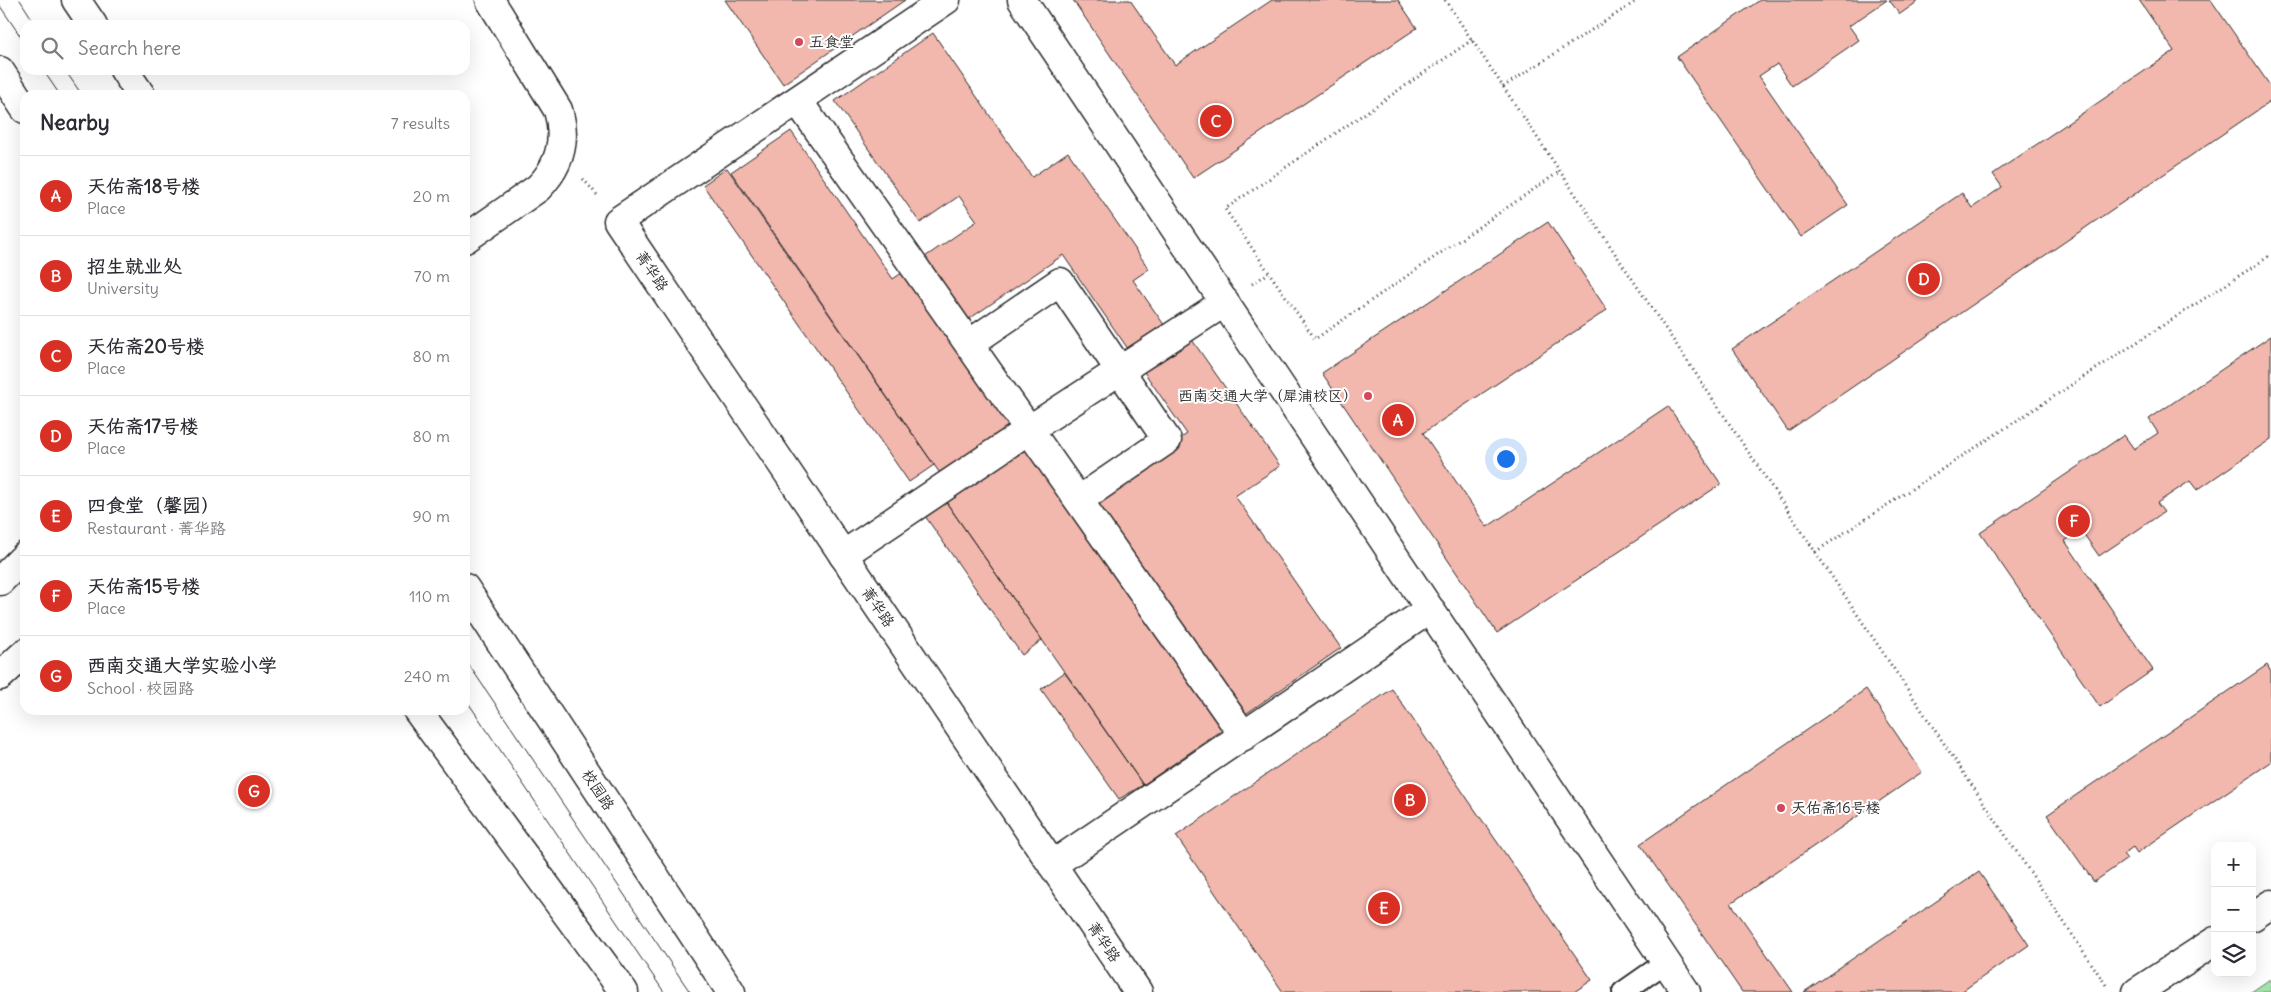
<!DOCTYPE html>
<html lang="en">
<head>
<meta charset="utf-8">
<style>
  body { margin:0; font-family:Delius,"LXGW WenKai TC",sans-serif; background:#f2f2f3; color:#2b2b33 }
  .controls { position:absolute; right:15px; bottom:15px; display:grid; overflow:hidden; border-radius:10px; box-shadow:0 5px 20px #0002 }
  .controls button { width:45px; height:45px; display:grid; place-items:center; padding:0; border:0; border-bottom:1px solid #e1e1e2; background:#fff; color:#2b2b33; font:25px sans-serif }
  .you { position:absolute; left:1505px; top:458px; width:18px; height:18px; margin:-12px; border:4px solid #fff; border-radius:50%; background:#1a73e8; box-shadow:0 0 0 8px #1a73e833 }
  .badge { display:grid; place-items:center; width:32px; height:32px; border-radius:50%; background:#d93025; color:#fff; font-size:16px; font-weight:700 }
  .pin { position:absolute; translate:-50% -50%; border:2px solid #fff; box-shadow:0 1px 5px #0006 }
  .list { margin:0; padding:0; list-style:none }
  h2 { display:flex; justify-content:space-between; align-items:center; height:65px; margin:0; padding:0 20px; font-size:21px }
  h2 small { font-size:16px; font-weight:400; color:#7c7c81 }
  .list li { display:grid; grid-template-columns:32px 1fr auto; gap:15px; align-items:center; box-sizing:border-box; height:80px; padding:0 20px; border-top:1px solid #e1e1e2 }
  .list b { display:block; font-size:19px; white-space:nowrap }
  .list p { margin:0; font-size:16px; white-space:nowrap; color:#7c7c81 }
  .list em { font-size:16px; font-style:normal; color:#7c7c81 }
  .icon { flex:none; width:28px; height:28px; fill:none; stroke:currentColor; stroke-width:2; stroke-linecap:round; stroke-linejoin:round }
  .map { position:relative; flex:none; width:2271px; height:992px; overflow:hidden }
  .search { position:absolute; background:#fff; box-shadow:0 5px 20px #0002; left:20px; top:20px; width:450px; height:55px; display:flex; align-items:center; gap:12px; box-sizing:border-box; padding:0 18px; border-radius:15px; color:#7c7c81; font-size:19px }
  .panel { position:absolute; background:#fff; box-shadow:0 5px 20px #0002; left:20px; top:90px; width:450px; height:625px; border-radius:15px }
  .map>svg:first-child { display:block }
  .green { fill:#a1e1aa; stroke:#66866a }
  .building { fill:#f2b7ad; stroke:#2b2b2b; fill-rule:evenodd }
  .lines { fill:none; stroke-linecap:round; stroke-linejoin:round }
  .service-casing { stroke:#2b2b2b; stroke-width:24 }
  .pedestrian-casing { stroke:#2b2b2b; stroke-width:31 }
  .minor-casing { stroke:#2b2b2b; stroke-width:31 }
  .tertiary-casing { stroke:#2b2b2b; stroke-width:31 }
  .path { stroke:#2b2b2b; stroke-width:3; stroke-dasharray:1 4; stroke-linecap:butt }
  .service { stroke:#fff; stroke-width:20 }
  .pedestrian { stroke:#fff; stroke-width:28 }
  .minor { stroke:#fff; stroke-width:28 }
  .tertiary { stroke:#fff; stroke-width:28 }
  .tram { stroke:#2b2b2b; stroke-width:1 }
  .poi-dot { fill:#d1495b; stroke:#fff; stroke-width:2 }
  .labels { text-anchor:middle; stroke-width:4; stroke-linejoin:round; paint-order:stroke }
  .poi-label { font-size:15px; fill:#2b2b2b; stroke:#fff; text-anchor:start }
  .street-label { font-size:15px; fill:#2b2b2b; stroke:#fff }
</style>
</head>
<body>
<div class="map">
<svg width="2271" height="992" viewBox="0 0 2271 992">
  <rect width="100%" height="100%" fill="#fff"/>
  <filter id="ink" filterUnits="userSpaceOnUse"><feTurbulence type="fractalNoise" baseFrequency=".02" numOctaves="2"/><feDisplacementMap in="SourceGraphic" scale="10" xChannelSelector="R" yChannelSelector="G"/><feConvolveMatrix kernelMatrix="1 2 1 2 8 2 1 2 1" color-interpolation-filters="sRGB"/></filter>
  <g filter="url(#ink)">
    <path class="green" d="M 2270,979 L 2271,992 L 2251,992 Z"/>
    <path class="building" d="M 725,0 L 905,0 L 783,84 Z
      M 1073,0 L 1130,0 L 1175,65 L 1272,0 L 1398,0 L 1417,28 L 1193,178 Z
      M 1760,0 L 1887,0 L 1849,26 L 1859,40 L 1792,86 L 1777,64 L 1759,76 L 1848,205 L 1801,237 L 1677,57 Z
      M 1889,0 L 1920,0 L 1900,14 Z
      M 2139,0 L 2211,0 L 2271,87 L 2271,101 L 1788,431 L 1732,349 L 1962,193 L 1972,208 L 2002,187 L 1993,174 L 2174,51 Z
      M 933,33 L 1032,177 L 1068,152 L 1149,269 L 1133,280 L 1178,345 L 1190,337 L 1280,466 L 1235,496 L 1341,648 L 1143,785 L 946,502 L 946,482 L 731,172 L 791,131 L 893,279 L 977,221 L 959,196 L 920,223 L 835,101 ZM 1063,255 L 1187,434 L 1070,513 L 947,334 Z
      M 727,168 L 934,465 L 909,482 L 703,185 Z
      M 1548,222 L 1607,310 L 1423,433 L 1487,527 L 1668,406 L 1721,484 L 1497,633 L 1322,373 Z
      M 2271,336 L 2271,439 L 2197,490 L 2190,481 L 2157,503 L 2164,512 L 2099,556 L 2081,530 L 2065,541 L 2153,670 L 2100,707 L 1980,533 L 2124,435 L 2134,449 L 2158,433 L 2149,419 Z
      M 946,502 L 1042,640 L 1022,655 L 925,516 Z
      M 2267,665 L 2271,672 L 2271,762 L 2137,853 L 2133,847 L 2123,854 L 2127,859 L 2094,882 L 2047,815 Z
      M 1065,672 L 1143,785 L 1119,799 L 1041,689 Z
      M 1392,689 L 1592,980 L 1574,992 L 1283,992 L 1176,836 Z
      M 1866,689 L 1922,772 L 1731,903 L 1793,992 L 1742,992 L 1640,844 Z
      M 1979,872 L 2029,945 L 1961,992 L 1804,992 Z"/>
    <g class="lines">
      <defs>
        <path id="service" d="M 1623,992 L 1666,962"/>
        <path id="pedestrian" d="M 798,101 L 1244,736
          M 969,344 L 1060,282 L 1167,440 L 1079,500
          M 843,555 L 1030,429 L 1225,302"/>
        <path id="minor" d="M 946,0 L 618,221 L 1138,992
          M 1022,0 L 1686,992
          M 465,239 L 538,188 C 560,166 567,140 558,110 L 490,0
          M 1052,865 L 1430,609
          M 2252,917 L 2271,904
          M 2137,992 L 2215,941"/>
        <path id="tertiary" d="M 76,0 L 93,25
          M 124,70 L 141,95
          M 0,71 L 25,109
          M 0,581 L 25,556
          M 465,588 L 731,992
          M 0,676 L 25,653
          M 417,710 L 624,992"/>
      </defs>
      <use href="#service" class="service-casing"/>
      <use href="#pedestrian" class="pedestrian-casing"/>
      <use href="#minor" class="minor-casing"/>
      <use href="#tertiary" class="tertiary-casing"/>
      <path class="path" d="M 1445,0 L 2106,985
        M 1472,40 L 1225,209 L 1315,339 L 1559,172
        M 1503,87 L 1638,0
        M 583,179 L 599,197
        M 1252,284 L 1269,273
        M 1815,552 L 2271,255"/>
      <use href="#service" class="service"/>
      <use href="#pedestrian" class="pedestrian"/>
      <use href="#minor" class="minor"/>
      <use href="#tertiary" class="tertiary"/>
      <path class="tram" d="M 20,0 L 36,25
        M 0,6 L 25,43
        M 43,70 L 60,95
        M 65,70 L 82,95
        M 465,659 L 690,992
        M 465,698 L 664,992"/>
    </g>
  </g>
  <g class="poi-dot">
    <circle cx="799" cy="42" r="5"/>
    <circle cx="1368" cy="396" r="5"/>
    <circle cx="1781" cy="808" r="5"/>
  </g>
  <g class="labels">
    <g class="poi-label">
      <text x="809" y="47">五食堂</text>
      <text x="1358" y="401" text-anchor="end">西南交通大学（犀浦校区）</text>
      <text x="1791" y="813">天佑斋16号楼</text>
    </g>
    <g class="street-label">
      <text transform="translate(652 271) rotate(56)" y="5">菁华路</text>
      <text transform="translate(878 607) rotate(56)" y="5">菁华路</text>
      <text transform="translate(598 790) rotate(57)" y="5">校园路</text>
      <text transform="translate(1104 942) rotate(56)" y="5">菁华路</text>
    </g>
  </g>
</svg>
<div class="controls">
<button>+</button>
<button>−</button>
<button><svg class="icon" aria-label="layers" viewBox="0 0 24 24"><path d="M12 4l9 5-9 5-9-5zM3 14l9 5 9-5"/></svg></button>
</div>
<div class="you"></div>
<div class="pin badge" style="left:1398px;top:420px">A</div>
<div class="pin badge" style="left:1410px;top:800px">B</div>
<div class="pin badge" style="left:1216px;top:121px">C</div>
<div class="pin badge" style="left:1924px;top:279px">D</div>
<div class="pin badge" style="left:1384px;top:908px">E</div>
<div class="pin badge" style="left:2074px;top:521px">F</div>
<div class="pin badge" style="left:254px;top:791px">G</div>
<div class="search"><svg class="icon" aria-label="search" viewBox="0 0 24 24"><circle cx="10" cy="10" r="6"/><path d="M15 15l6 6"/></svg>Search here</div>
<section class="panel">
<h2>Nearby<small>7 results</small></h2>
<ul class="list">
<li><span class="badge">A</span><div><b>天佑斋18号楼</b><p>Place</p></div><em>20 m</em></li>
<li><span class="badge">B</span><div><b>招生就业处</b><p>University</p></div><em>70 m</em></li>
<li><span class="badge">C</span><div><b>天佑斋20号楼</b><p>Place</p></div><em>80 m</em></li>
<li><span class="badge">D</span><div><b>天佑斋17号楼</b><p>Place</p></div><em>80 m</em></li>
<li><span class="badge">E</span><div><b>四食堂（馨园）</b><p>Restaurant · 菁华路</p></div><em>90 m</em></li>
<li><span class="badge">F</span><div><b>天佑斋15号楼</b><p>Place</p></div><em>110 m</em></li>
<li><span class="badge">G</span><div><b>西南交通大学实验小学</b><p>School · 校园路</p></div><em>240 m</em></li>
</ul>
</section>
</div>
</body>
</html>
